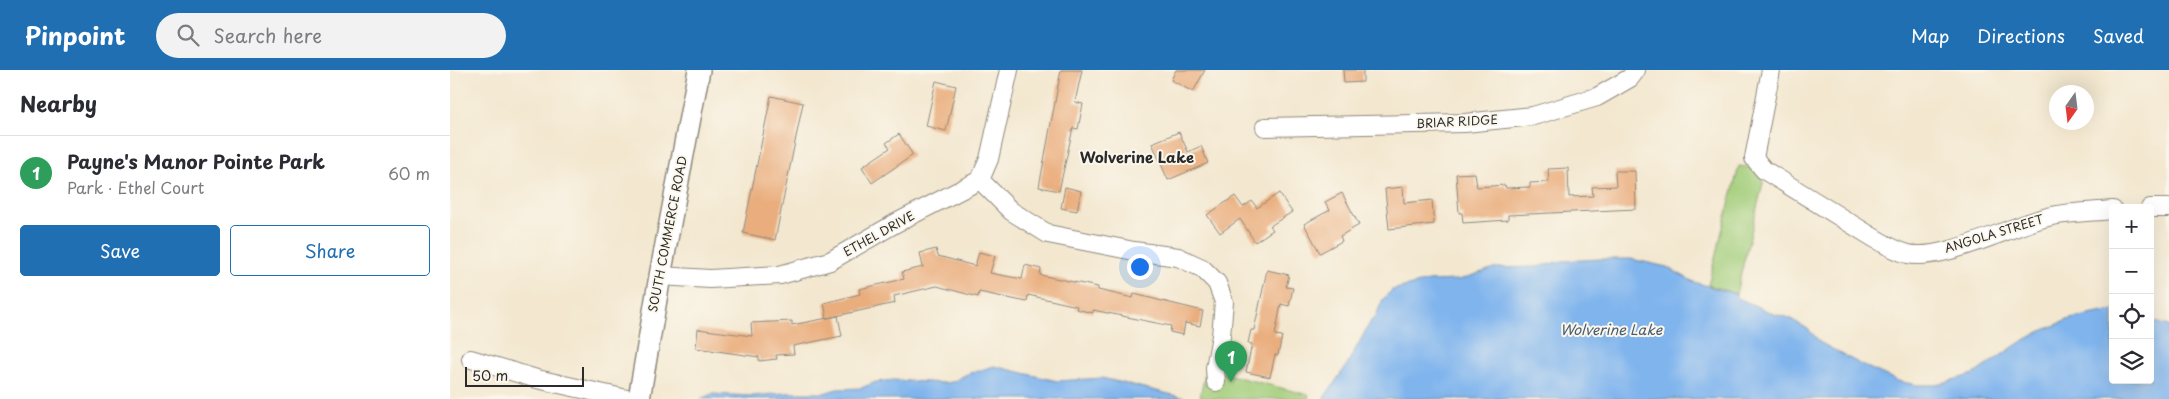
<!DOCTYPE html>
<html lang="en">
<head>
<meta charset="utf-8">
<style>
  body { margin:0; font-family:"Playpen Sans",sans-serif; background:#f2f2f3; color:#2b2b33 }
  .controls { position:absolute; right:15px; bottom:15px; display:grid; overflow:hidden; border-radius:5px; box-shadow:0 5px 20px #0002 }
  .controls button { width:45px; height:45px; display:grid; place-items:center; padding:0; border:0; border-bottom:1px solid #e1e1e2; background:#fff; color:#2b2b33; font:25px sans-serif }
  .compass { position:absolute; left:1599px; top:15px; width:45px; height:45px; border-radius:50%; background:#fff; box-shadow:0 5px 20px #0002; rotate:194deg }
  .scale { position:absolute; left:15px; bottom:12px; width:119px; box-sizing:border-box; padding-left:5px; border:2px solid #2b2b2b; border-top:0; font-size:14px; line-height:18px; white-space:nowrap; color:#2b2b2b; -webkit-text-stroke:4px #fbf7ec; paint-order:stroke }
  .you { position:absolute; left:689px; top:196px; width:18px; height:18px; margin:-12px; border:4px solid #fff; border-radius:50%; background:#1a73e8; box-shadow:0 0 0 8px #1a73e833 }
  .badge { display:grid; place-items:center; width:32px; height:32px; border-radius:50%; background:#1f6fb2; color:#fff; font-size:16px; font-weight:700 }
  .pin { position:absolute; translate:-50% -41px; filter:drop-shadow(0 1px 2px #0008) }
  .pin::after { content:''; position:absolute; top:26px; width:18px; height:15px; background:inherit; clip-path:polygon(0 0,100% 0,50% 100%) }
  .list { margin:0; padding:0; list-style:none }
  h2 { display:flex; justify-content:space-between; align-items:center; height:65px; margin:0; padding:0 20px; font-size:21px }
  h2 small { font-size:16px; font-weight:400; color:#7c7c81 }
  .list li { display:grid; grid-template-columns:32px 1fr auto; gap:15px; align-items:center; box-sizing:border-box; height:75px; padding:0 20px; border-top:1px solid #e1e1e2 }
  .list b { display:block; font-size:19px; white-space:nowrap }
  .list p { margin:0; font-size:16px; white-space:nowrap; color:#7c7c81 }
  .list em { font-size:16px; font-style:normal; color:#7c7c81 }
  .actions { display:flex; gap:10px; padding:15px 20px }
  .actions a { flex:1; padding:11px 0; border:1px solid #1f6fb2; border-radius:5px; text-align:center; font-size:18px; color:#1f6fb2 }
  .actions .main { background:#1f6fb2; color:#fff }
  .icon { flex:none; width:28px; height:28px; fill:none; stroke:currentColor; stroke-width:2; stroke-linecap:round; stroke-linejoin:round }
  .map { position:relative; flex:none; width:1719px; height:329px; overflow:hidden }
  header { display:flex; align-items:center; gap:30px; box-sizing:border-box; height:70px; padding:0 25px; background:#1f6fb2; color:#fff }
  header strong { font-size:24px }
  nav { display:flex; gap:28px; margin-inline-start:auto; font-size:18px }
  .search { width:350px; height:45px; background:#f2f2f3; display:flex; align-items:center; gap:12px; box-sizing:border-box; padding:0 18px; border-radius:28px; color:#7c7c81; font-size:19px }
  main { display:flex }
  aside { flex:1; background:#fff }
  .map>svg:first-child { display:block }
  .green { fill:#a3cd7a; stroke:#677c52 }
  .water { fill:#7fb4ed; stroke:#55708c }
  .building { fill:#eaae7e }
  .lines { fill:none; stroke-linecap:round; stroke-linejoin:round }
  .minor-casing { stroke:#8f897d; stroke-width:20 }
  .tertiary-casing { stroke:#8f897d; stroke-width:24 }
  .minor { stroke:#fff; stroke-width:18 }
  .tertiary { stroke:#fff; stroke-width:21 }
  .labels { text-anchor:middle; stroke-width:4; stroke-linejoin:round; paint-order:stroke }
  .street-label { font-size:12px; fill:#2b2b2b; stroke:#fbf7ec }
  .water-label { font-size:14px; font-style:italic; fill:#485b6f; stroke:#fbf7ec }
  .quarter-label { font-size:15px; font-weight:bold; fill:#2b2b2b; stroke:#fbf7ec }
</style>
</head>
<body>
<header>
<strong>Pinpoint</strong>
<div class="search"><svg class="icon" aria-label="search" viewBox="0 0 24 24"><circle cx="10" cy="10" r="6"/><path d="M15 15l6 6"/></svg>Search here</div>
<nav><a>Map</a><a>Directions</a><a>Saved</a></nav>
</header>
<main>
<aside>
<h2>Nearby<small></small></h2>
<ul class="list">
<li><span class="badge" style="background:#2e9e5b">1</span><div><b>Payne's Manor Pointe Park</b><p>Park · Ethel Court</p></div><em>60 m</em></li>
</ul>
<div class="actions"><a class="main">Save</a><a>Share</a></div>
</aside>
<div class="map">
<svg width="1719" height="329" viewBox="0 0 1719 329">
  <rect width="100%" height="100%" fill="#fbf7ec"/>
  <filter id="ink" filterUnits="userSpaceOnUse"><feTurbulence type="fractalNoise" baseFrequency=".02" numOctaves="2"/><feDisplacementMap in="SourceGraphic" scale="10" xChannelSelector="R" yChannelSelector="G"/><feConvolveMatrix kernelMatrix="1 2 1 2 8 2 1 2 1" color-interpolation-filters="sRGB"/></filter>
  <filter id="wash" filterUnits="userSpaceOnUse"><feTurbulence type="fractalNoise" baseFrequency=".0096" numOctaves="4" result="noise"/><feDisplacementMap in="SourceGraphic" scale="20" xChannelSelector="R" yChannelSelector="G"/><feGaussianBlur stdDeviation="1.12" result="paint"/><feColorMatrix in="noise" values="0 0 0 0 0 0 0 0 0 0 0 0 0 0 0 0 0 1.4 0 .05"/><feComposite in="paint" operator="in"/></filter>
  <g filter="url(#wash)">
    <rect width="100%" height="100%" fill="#f3e7cf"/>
    <path class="green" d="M 1289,96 L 1299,97 L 1314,109 L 1286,224 L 1258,215 Z
      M 756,299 L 859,325 L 858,329 L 757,329 L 750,327 Z"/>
    <path class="water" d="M 1150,189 L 1181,189 L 1217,197 L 1244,212 L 1286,224 L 1286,227 L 1324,244 L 1339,248 L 1358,259 L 1371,273 L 1412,295 L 1448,311 L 1467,315 L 1485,315 L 1524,304 L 1569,273 L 1589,262 L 1620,249 L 1663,240 L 1663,310 L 1700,310 L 1700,250 L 1719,256 L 1719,329 L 873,329 L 895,298 L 921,251 L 925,248 L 933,229 L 942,220 L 978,211 L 1009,210 L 1044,198 L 1087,197 L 1112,191 Z
      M 544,296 L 607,311 L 652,308 L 740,329 L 250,329 L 262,324 L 302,326 L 334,323 L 374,323 L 387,319 L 411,318 L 426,312 L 443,310 L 494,313 L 502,312 L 517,304 Z"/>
    <g id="blocks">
      <path class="building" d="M 611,0 L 632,0 L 625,32 L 633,34 L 628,59 L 623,58 L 609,121 L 589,117 Z
        M 726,0 L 755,0 L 743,22 L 721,10 Z
        M 893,0 L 913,0 L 913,12 L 894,13 Z
        M 486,11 L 506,16 L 496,61 L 476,56 Z
        M 321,26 L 353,33 L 325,170 L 293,163 Z
        M 729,62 L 738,82 L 751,76 L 758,93 L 718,110 L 702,73 Z
        M 449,64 L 463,85 L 422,113 L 412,97 L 440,78 L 436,73 Z
        M 1118,98 L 1119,127 L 1143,126 L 1142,117 L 1166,116 L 1165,101 L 1185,101 L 1186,139 L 1058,145 L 1058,150 L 1013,153 L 1012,143 L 1009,143 L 1006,104 L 1025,103 L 1027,117 L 1055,115 L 1056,118 L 1080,117 L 1080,113 L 1099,112 L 1098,99 Z
        M 615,117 L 631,121 L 627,141 L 611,138 Z
        M 953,117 L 954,133 L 982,130 L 984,154 L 939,159 L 935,119 Z
        M 829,123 L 842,142 L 820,156 L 823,160 L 805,172 L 790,149 L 770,163 L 757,145 L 785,126 L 793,137 L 802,131 L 807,138 Z
        M 892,123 L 909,155 L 890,166 L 892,171 L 870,183 L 854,154 L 880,140 L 875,132 Z
        M 486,179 L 488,186 L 525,196 L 529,182 L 545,186 L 540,203 L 572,209 L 575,195 L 591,199 L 590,205 L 648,217 L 648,220 L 683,228 L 684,224 L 753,241 L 750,256 L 735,253 L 733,265 L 720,262 L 721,256 L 643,240 L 643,243 L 626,239 L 627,236 L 578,225 L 577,232 L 529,222 L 528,227 L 487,216 L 444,226 L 445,233 L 377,248 L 374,233 L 410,224 L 409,219 L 454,209 L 452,202 L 473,197 L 470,183 Z
        M 817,200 L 839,205 L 836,217 L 843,218 L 839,236 L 831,234 L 825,265 L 832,266 L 828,285 L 825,285 L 820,307 L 796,302 L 802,274 L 798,273 L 801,260 L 804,260 Z
        M 388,246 L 392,266 L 343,276 L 344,284 L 326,285 L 327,289 L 309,291 L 309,287 L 246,278 L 248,259 L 302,266 L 301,253 L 342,251 L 342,255 Z"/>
    </g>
  </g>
  <g filter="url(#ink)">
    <use href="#blocks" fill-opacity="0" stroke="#8f897d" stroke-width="1"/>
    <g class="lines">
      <defs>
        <path id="minor" d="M 1321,0 L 1304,88 L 1314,100 L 1424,168 C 1434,174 1446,181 1458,184 C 1493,192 1564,154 1602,146 C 1622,142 1643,142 1663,140
          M 815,57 L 1015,53 L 1083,46 L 1147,27 L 1180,8 L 1186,0
          M 530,110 L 561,141 L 598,164 L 684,181 L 728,187 L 752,198 L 767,213 L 774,232 L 771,266 L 765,298 L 766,312
          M 1700,138 L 1719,138
          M 210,206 L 260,209 L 330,205 L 380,191 L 446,153 L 530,110 L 539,89 L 559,0
          M 21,289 L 87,309 L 177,329"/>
        <path id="tertiary" d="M 189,329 L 210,206 L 249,0"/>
      </defs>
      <use href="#minor" class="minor-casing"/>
      <use href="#tertiary" class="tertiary-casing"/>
      <use href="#minor" class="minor"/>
      <use href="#tertiary" class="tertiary"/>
    </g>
  </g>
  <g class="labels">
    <g class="street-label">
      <text transform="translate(1007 52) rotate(-3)" y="4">BRIAR RIDGE</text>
      <text transform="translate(218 164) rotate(-79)" y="4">SOUTH COMMERCE ROAD</text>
      <text transform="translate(429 164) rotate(-29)" y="4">ETHEL DRIVE</text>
      <text transform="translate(1544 164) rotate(-17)" y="4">ANGOLA STREET</text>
    </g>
    <g class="water-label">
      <text x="1161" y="265">Wolverine Lake</text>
    </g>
    <g class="quarter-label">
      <text x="687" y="93">Wolverine Lake</text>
    </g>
  </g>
</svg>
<div class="controls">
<button>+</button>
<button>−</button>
<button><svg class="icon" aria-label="locate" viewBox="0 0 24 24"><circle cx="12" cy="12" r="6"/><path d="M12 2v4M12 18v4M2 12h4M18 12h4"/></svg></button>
<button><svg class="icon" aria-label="layers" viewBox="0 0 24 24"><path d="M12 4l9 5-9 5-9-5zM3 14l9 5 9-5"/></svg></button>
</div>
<svg class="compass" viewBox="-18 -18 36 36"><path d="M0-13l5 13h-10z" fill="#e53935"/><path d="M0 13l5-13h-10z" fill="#7c7c81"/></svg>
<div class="scale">50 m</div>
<div class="you"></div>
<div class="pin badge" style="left:781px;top:312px;background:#2e9e5b">1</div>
</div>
</main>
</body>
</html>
